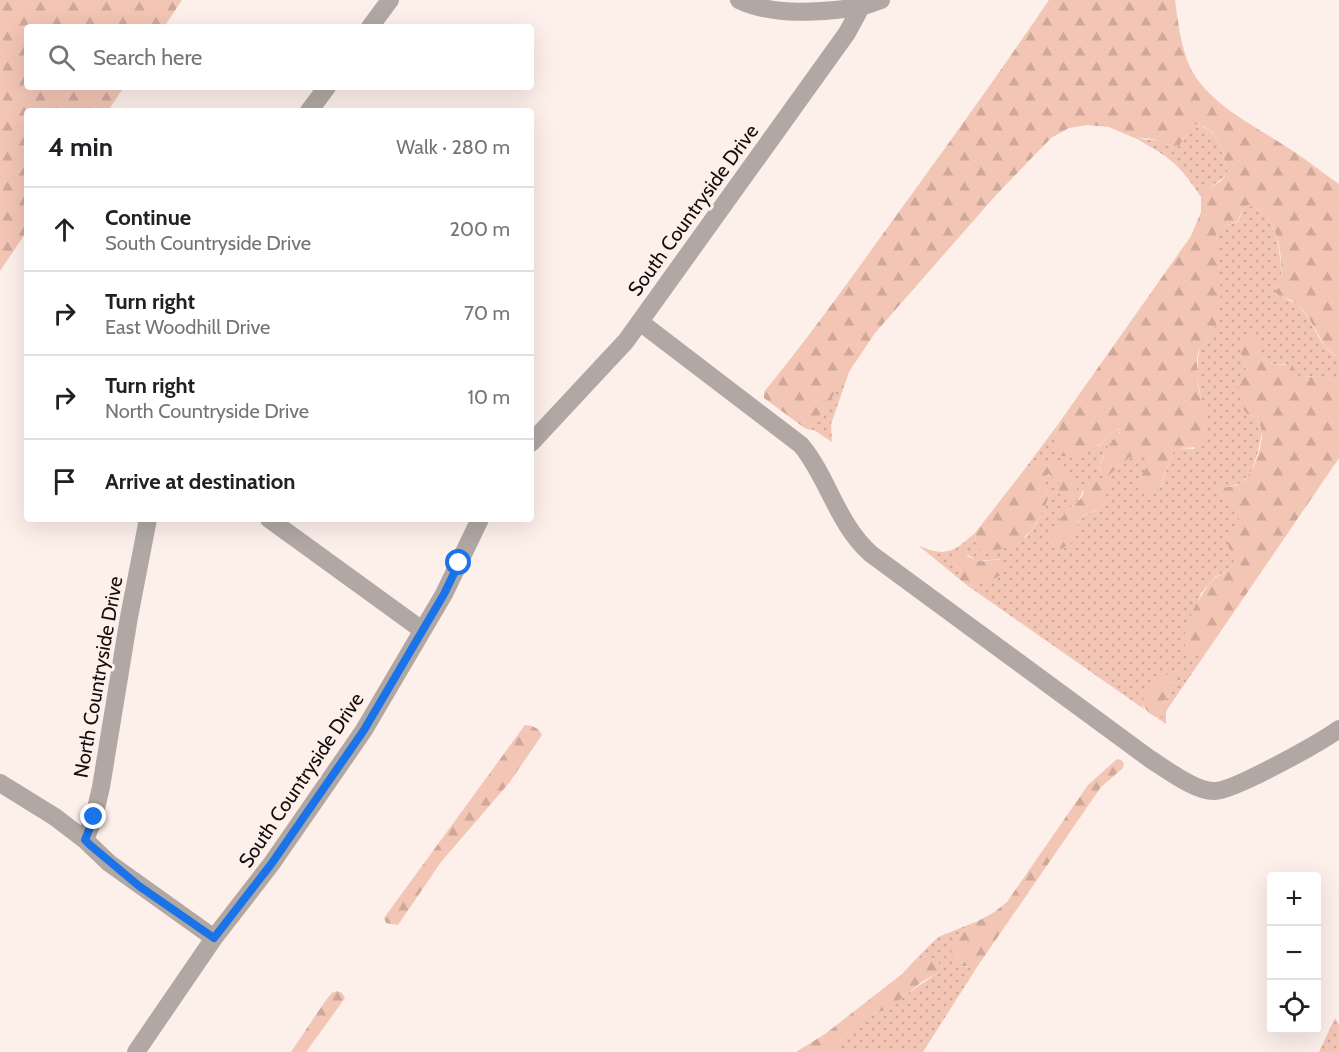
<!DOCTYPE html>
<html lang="en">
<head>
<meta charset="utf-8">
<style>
  body { margin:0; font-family:Cabin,sans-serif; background:#f2f2f2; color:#202124 }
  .controls { position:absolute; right:18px; bottom:18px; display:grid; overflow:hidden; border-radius:6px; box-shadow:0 6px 24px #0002 }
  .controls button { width:54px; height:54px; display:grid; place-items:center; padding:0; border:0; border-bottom:2px solid #e0e0e0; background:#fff; color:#202124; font:30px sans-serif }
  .stop { position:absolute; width:18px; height:18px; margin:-14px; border:4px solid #1a73e8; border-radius:50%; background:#fff }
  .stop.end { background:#1a73e8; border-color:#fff; box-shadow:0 2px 6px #0008 }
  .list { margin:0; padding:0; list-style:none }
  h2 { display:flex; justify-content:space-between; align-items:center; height:78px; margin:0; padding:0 24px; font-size:26px }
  h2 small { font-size:20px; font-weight:400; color:#757577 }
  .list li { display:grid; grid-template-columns:39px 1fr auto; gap:18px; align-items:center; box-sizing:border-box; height:84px; padding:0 24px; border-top:2px solid #e0e0e0 }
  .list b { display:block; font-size:22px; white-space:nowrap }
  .list p { margin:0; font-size:20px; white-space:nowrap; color:#757577 }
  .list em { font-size:20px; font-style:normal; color:#757577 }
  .icon { flex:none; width:33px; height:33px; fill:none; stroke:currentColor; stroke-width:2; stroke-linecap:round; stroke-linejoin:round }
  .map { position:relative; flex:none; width:1339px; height:1052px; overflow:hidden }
  .search { position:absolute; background:#fff; box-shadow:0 6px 24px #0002; left:24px; top:24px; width:510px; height:66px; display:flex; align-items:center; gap:15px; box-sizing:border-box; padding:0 21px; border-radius:6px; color:#757577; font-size:22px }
  .panel { position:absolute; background:#fff; box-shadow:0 6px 24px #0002; left:24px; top:108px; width:510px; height:414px; border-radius:6px }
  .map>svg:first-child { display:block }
  .grass { fill:url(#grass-dots); fill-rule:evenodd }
  .forest { fill:url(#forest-firs) }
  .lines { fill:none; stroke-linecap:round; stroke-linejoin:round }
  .minor { stroke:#b1a8a4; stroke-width:18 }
  .route { stroke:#1a73e8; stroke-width:8 }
  .labels { text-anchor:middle; stroke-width:6; stroke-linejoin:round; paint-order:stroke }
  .street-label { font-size:20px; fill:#140d0a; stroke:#fdefea }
</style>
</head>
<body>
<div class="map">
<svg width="1339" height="1052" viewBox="0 0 1339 1052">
  <defs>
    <pattern id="grass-dots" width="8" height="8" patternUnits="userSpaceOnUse" patternTransform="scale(1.5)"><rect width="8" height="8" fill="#f2c5b4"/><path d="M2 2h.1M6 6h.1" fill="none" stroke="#cfa899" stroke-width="1.8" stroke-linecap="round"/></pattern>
    <pattern id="forest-firs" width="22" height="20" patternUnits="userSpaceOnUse" patternTransform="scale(1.5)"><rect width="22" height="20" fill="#f2c5b4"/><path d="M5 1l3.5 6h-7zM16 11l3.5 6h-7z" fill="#cfa899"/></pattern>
  </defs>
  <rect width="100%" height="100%" fill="#fdefea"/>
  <path class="grass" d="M 1192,124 C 1219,127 1221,150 1228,172 C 1219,184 1207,186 1201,197 C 1180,165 1171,158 1137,139 L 1157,140 L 1172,147 L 1183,140 L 1188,129 Z
    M 1248,205 C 1280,214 1280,256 1282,282 L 1277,288 L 1280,297 C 1310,306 1308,324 1325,346 C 1329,351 1334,355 1339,359 L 1339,383 L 1322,376 L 1298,377 L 1286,364 L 1271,364 L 1258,354 L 1258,351 L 1239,344 L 1246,369 L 1238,383 L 1246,413 L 1257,418 L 1262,431 L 1258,452 L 1251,472 L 1241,483 L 1214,492 L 1224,497 L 1242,511 L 1241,516 L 1231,533 L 1229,548 L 1234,557 L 1234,564 L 1228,570 L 1215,577 L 1201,593 L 1186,633 L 1197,656 L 1208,650 L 1166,711 L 1166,724 L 1157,718 L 1161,718 L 1162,703 C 1170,696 1171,694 1171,684 L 1180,680 L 1178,670 L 1160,679 L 1142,703 L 1144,709 L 968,586 L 974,585 L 1000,559 L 977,561 L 968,555 L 953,564 L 961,569 L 958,578 L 918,545 C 945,558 954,552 975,533 L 976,544 L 1026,537 L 1036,524 L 1049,496 L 1044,486 L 1044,478 L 1050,474 L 1060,484 L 1077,494 L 1038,462 L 1024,470 L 1059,423 L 1053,438 L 1087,450 L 1099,446 L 1115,430 L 1121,430 C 1114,443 1102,452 1099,468 L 1102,472 L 1130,457 L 1147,457 L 1150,461 L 1138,481 L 1159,490 L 1174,450 L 1178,448 L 1194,449 L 1203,412 L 1197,374 L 1198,358 L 1200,348 L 1209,340 L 1220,303 L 1216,235 L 1221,228 L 1239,221 L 1242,210 ZM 1082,491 L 1106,501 C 1096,512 1090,512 1079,519 L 1078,524 L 1059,519 C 1066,510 1082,501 1082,491 Z
    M 850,369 L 831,424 L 832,442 L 814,430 L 806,429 L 814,424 Z
    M 978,921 L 955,939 L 965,967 L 977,967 L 923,1052 L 825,1052 L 838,1043 L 851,1028 L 869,1015 L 882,1011 L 936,974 L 929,956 L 916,959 L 938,937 Z
    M 1335,1018 L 1339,1025 L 1339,1052 L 1319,1052 Z"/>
  <path class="forest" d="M 0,0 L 182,0 L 164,27 L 27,27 L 27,87 L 124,87 L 108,111 L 27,111 L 27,231 L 0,271 Z
    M 1049,0 L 1175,0 C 1178,23 1182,56 1195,76 C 1216,107 1251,124 1282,144 C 1302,156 1320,171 1339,184 L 1339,359 L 1325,346 L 1305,312 L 1291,300 L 1280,297 L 1276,292 C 1278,287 1281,284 1281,279 C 1283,254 1277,212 1248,205 L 1242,210 L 1238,221 L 1221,228 L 1216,235 C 1218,258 1222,283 1220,305 C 1218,317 1216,331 1209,340 C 1205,344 1201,346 1199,350 C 1193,367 1201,408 1209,423 L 1203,443 C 1190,451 1185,445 1174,450 L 1159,489 L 1153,495 L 1143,494 L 1138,489 L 1138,481 L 1150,461 L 1147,457 L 1130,457 L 1109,475 L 1102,472 L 1099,467 L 1108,446 L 1120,433 L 1119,429 C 1111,431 1107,439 1101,444 C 1090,452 1072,457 1060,456 L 1053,438 L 1059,423 L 1191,236 L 1201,212 L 1201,197 L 1204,191 L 1221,181 L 1228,172 C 1221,150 1219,126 1192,124 L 1179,146 L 1172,147 L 1157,140 L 1146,138 L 1137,139 L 1109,127 L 1087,125 L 1069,128 L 1051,138 L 996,195 L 875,333 L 814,424 L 806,429 L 764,398 L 764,392 C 810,336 851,278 893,220 C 946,147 999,74 1049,0 Z
    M 1253,336 L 1260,345 L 1258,354 L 1271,364 L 1292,365 L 1299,377 L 1322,376 L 1339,383 L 1339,458 L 1208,650 L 1197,656 L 1190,654 C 1188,651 1186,648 1185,645 C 1181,628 1202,590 1214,579 C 1219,574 1228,572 1232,566 C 1238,556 1226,550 1228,540 C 1229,529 1241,522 1242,511 L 1224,497 L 1214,492 L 1214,489 C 1223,486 1232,489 1241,483 C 1254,473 1262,448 1262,432 C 1261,427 1259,422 1257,418 L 1246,413 L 1242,407 L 1238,383 L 1240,376 L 1246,369 L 1238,344 L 1240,340 Z
    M 1038,462 C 1057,461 1079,471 1077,494 C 1070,500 1064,499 1059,492 L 1060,484 L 1049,474 L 1044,478 L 1044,486 L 1049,496 C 1036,530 1021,551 982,551 L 976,544 L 975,533 L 1024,470 Z
    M 1101,478 L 1110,482 L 1112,485 L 1106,492 L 1106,501 C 1096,512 1090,511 1079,519 L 1073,542 L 1061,549 C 1036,534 1068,511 1079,500 C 1087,493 1081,481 1101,478 Z
    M 961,553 C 967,555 973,560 979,561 C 988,562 995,557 1004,561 L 1006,570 C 996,581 982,584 968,586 L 958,578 L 961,569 L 953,564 L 952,560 L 956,554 Z
    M 1182,669 L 1185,670 C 1187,679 1177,680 1171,684 C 1171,694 1170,696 1162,703 L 1161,718 C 1153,718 1145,710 1142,703 C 1149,682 1162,676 1182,669 Z
    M 525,725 C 533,726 538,727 542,735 L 509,783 L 441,862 L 398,925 L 386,923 L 384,918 Z
    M 1117,759 L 1121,760 L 1124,763 L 1123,768 L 1101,787 L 977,967 C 963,967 957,966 951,952 L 955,939 L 978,921 L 993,913 L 1007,902 L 1088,785 Z
    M 929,956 L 938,960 L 940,967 L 936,974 L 923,981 L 893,1005 L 882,1011 L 869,1015 L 851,1028 L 838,1043 L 825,1052 L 796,1052 L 825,1034 L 902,974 L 916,959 Z
    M 337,991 L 342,993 L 345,998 L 306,1052 L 291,1052 L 326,1000 L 332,993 Z"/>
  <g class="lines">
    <path class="minor" d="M 739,0 C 775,17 822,12 861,7
      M 370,27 L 390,0
      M 309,111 L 327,87
      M 640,322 L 801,445 C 829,479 837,524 871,554 L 1150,759 C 1166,769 1196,792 1215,791 C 1234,791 1321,742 1339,729
      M 531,443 L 626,341 L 847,33 L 861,7 L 881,0
      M 269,519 L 422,630
      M 0,783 L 55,817 L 85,840 L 109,863 L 214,938
      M 85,840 L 94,817 L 101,787 L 129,617 L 148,519
      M 136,1052 L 214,938 L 272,863 L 364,730 L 444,594 L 480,519"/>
  </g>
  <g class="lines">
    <path class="route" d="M 94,817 L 85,840 L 90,845 L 139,886 L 214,938 L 272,863 L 364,730 L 444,594 L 459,563"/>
  </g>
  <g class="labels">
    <g class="street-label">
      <text transform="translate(693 210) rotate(-54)" y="7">South Countryside Drive</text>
      <text transform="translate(98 677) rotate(-80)" y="7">North Countryside Drive</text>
      <text transform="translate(301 780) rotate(-56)" y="7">South Countryside Drive</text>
    </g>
  </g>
</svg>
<div class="controls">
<button>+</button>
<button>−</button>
<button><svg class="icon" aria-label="locate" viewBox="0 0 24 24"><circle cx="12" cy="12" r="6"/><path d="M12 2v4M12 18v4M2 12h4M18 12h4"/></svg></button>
</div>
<div class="stop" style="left:459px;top:563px"></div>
<div class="stop end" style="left:94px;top:817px"></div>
<div class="search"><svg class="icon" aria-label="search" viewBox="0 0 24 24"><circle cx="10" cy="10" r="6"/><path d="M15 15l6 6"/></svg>Search here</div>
<section class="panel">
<h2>4 min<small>Walk · 280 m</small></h2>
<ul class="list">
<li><svg class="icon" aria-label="ahead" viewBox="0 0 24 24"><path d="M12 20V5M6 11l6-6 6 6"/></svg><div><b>Continue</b><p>South Countryside Drive</p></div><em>200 m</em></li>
<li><svg class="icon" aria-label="right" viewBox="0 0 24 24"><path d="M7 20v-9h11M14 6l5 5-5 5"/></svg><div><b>Turn right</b><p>East Woodhill Drive</p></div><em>70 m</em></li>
<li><svg class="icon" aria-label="right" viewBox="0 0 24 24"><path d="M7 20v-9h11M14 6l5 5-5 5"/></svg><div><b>Turn right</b><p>North Countryside Drive</p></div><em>10 m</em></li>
<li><svg class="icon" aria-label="arrive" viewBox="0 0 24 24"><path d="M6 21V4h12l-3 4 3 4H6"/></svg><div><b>Arrive at destination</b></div></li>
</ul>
</section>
</div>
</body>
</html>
